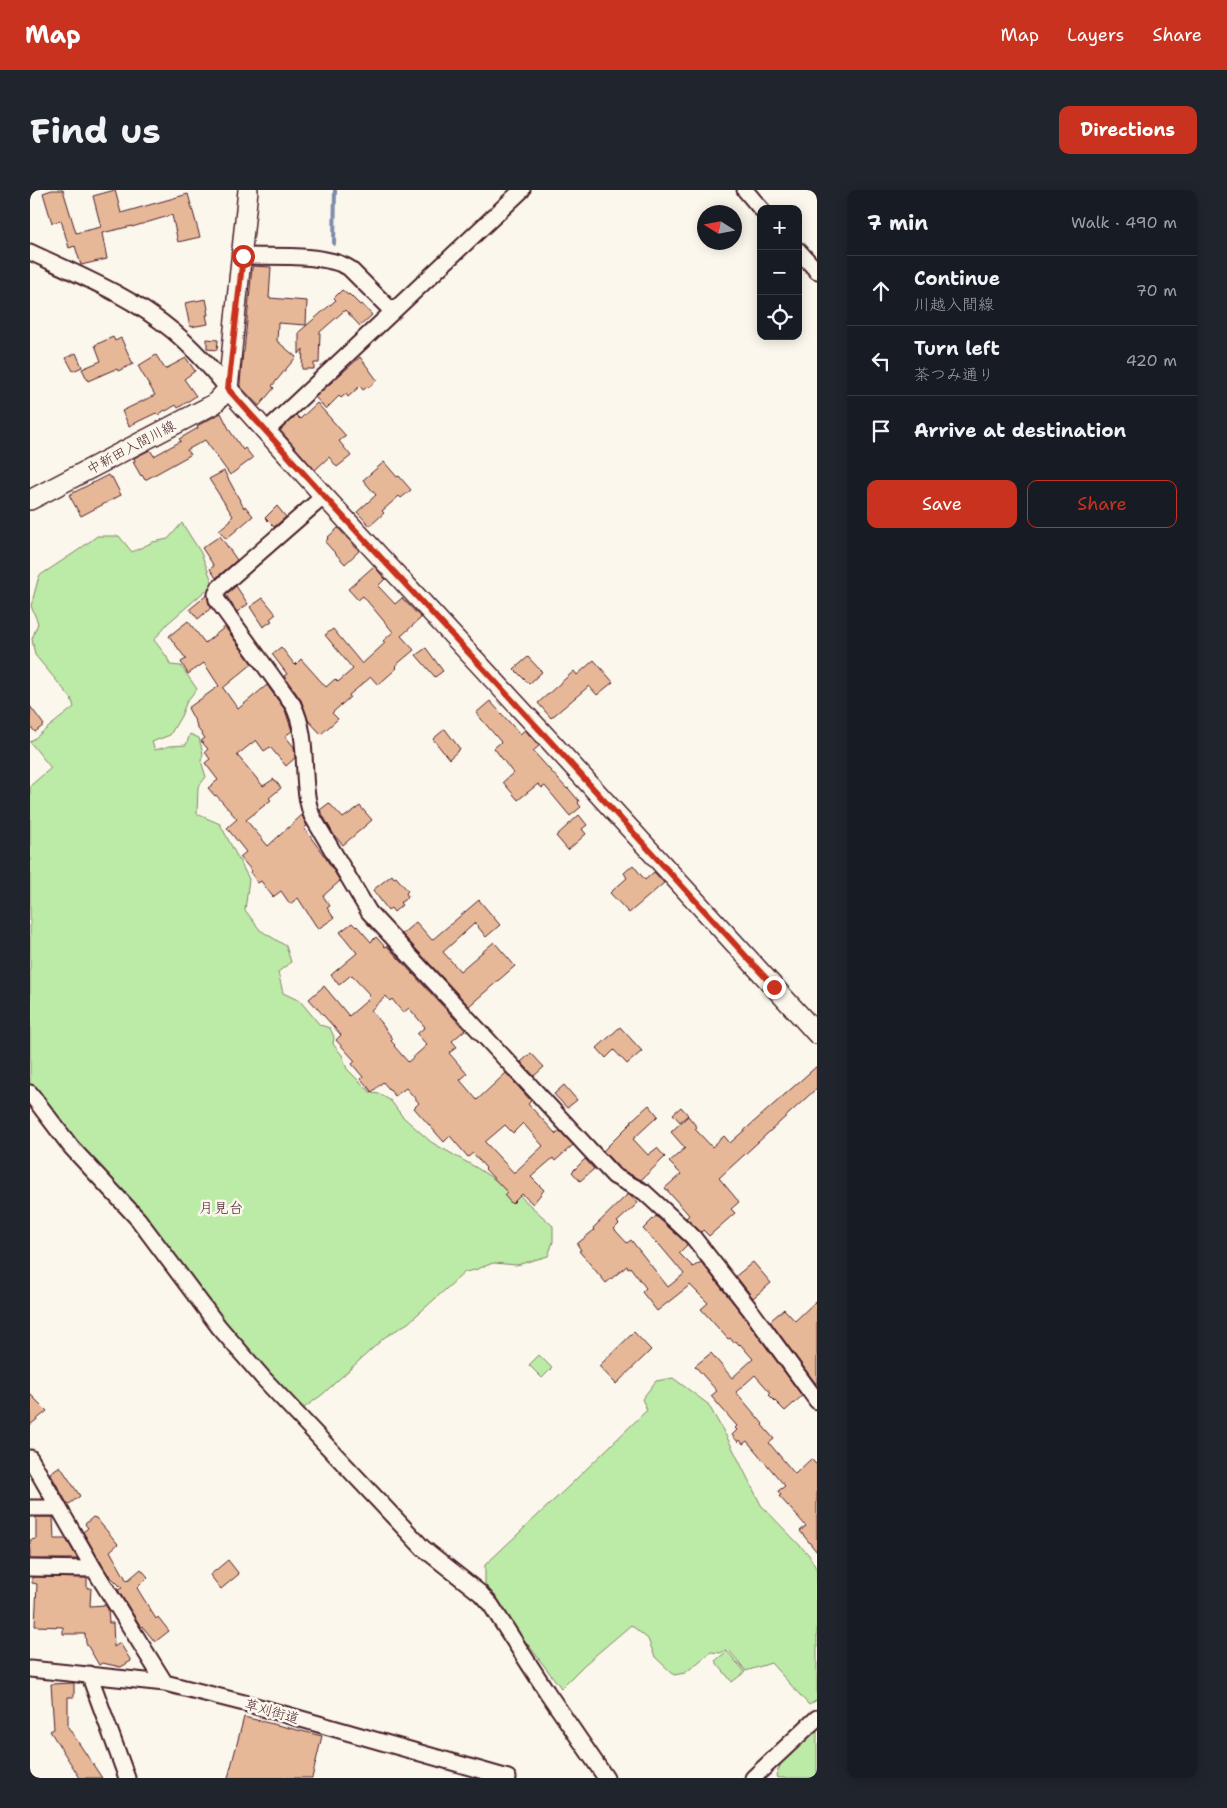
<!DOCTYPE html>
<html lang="en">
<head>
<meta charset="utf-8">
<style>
  body { margin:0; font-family:"Shantell Sans","Klee One",sans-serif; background:#20242c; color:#f1f3f6 }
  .controls { position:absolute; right:15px; top:15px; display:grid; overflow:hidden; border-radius:10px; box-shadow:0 2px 12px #0003 }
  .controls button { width:45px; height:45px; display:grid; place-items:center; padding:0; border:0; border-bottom:1px solid #363941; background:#171b24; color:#f1f3f6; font:25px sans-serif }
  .compass { position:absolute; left:667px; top:15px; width:45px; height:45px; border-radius:50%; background:#171b24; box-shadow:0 2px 12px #0003; rotate:281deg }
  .stop { position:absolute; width:15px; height:15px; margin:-11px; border:4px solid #c8321e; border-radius:50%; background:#fff }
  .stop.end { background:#c8321e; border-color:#fff; box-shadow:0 1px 5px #0008 }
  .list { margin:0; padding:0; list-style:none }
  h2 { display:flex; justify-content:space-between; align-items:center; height:65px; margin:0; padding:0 20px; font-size:21px }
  h2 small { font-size:16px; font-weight:400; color:#9ea1a6 }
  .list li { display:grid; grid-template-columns:32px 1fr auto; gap:15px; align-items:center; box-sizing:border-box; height:70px; padding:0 20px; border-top:1px solid #363941 }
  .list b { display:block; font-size:19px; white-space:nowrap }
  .list p { margin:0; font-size:16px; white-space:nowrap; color:#9ea1a6 }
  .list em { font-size:16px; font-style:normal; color:#9ea1a6 }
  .actions { display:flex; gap:10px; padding:15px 20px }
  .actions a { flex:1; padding:11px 0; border:1px solid #c8321e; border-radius:10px; text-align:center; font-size:18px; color:#c8321e }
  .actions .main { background:#c8321e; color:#fff }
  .icon { flex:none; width:28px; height:28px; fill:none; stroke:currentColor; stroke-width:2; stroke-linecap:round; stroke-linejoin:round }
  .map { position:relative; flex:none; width:787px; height:1588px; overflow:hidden; border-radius:10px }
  header { display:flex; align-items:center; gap:30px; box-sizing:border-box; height:70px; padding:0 25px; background:#c8321e; color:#fff }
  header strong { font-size:24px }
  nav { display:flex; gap:28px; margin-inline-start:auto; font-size:18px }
  .intro { display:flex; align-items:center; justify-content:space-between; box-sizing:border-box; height:120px; padding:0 30px }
  h1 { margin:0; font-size:35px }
  .button { padding:12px 22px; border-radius:10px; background:#c8321e; color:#fff; font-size:18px; font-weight:700 }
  main { display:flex; gap:30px; padding:0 30px }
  aside { flex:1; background:#171b24; border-radius:10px; box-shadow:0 2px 12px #0003 }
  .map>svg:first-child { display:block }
  .green { fill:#bceaa7; stroke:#838469 }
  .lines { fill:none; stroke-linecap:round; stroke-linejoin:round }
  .stream { stroke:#7c8da9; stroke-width:4 }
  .building { fill:#e7b898; stroke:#4a1f2b; fill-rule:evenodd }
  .minor-casing { stroke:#4a1f2b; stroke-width:19 }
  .major-casing { stroke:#4a1f2b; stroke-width:22 }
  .minor { stroke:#fbf7ec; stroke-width:15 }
  .major { stroke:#fbf7ec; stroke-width:19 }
  .route { stroke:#c8321e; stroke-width:6 }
  .labels { text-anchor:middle; stroke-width:5; stroke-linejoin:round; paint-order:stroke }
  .street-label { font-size:14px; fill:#4a1f2b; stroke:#fbf7ec }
  .neighbourhood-label { font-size:15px; fill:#4a1f2b; stroke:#fbf7ec }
</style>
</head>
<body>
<header>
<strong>Map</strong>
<nav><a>Map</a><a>Layers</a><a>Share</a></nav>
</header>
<div class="intro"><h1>Find us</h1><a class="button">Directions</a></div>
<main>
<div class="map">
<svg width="787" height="1588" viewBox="0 0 787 1588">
  <rect width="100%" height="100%" fill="#fbf7ec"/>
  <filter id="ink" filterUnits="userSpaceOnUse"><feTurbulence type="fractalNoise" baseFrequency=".02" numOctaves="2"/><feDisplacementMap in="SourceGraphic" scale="10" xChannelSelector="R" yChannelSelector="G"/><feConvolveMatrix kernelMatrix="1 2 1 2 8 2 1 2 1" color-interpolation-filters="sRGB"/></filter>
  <g filter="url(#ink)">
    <path class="green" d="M 152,333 L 171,363 L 183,394 L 137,434 L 124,450 L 137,467 L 140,475 L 151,476 L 167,499 L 157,511 L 151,526 L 140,545 L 122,552 L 125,560 L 140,556 L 156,555 L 160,544 L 169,548 L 173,564 L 171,571 L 176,587 L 168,597 L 167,624 L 190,634 L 219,689 L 215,720 L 230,740 L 256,756 L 261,772 L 248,782 L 253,803 L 270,811 L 290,835 L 300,838 L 304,847 L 303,854 L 312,865 L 317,879 L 341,903 L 350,904 L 361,911 L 372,926 L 401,952 L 447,978 L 490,1006 L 523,1036 L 523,1052 L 518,1066 L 487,1075 L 463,1073 L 445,1080 L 435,1082 L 378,1133 L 355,1147 L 293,1204 L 270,1221 L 188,1123 L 112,1022 L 45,954 L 0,893 L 0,596 L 21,578 L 0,552 L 44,517 L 41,508 L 5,465 L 2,449 L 8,433 L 1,416 L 9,386 L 47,361 L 67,346 L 89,346 L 102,362 L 123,352 L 138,349 Z
      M 509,1165 L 522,1178 L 512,1188 L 499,1175 Z
      M 643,1188 L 678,1214 L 700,1253 L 731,1315 L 779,1365 L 787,1380 L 787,1510 L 779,1515 L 741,1473 L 716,1481 L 698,1459 L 690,1463 L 681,1462 L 655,1483 L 644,1485 L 625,1467 L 618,1449 L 601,1435 L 554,1475 L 531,1498 L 455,1398 L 455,1375 L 540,1295 L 617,1220 L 612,1209 L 626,1191 Z
      M 697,1461 L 715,1482 L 702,1492 L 685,1471 Z
      M 787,1537 L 787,1588 L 747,1588 L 746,1585 L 754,1567 Z"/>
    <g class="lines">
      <path class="stream" d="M 304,54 L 305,0"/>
    </g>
    <path class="building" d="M 22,0 L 33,0 L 46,43 L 71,37 L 63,6 L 85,0 L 91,23 L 158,4 L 170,47 L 148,52 L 142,25 L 102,37 L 102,36 L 72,43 L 77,69 L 51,75 L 45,56 L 39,58 L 31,30 L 22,33 L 13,3 Z
      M 223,76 L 241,77 L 239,108 L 277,111 L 276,135 L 248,133 L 247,151 L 266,167 L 242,196 L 244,198 L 229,216 L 210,196 L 210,193 L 213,162 L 214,162 L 222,78 Z
      M 312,100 L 318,105 L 319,104 L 330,115 L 332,114 L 342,125 L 330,136 L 315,120 L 290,142 L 289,173 L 284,173 L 284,179 L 272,179 L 273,159 L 269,164 L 269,142 L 306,110 L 304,108 Z
      M 176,109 L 178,119 L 177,120 L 178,125 L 176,125 L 178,134 L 160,137 L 155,113 Z
      M 83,147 L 85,151 L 91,148 L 103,174 L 88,181 L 87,179 L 83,180 L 58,191 L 52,179 L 71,171 L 65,155 Z
      M 177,149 L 188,150 L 187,160 L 177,159 Z
      M 46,163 L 52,177 L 43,181 L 36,168 Z
      M 126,165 L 135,179 L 156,168 L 165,181 L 154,189 L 166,206 L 148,218 L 146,215 L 136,221 L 135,220 L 128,225 L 126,223 L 99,236 L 92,221 L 125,205 L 108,176 Z
      M 330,167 L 347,190 L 338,198 L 337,197 L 333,200 L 330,196 L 318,207 L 316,204 L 311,208 L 309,206 L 296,219 L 285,207 Z
      M 287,213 L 316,246 L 309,251 L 321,266 L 307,277 L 299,267 L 285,280 L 250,240 L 266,225 L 270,229 Z
      M 191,223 L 200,241 L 213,260 L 215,258 L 223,268 L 200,285 L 175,250 L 157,260 L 160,265 L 115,290 L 112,285 L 111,286 L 103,272 L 105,271 L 104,268 L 120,260 L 124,266 L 151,251 L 149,249 L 168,238 L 167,236 Z
      M 354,272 L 367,287 L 369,286 L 381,300 L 371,308 L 369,306 L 352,321 L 354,323 L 340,336 L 327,322 L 346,305 L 333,290 Z
      M 194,281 L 214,318 L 215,316 L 223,326 L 196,349 L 189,340 L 201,330 L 200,329 L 203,326 L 179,289 Z
      M 78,285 L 80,288 L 82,287 L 91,305 L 51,326 L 39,305 Z
      M 247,316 L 256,327 L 244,337 L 235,328 Z
      M 308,338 L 329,361 L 315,374 L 295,352 L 298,349 L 297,348 Z
      M 190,346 L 207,370 L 186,388 L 180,379 L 184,376 L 172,358 Z
      M 344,376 L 355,389 L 348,396 L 365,414 L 372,408 L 391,428 L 371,446 L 384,460 L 365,476 L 367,478 L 348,495 L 341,487 L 319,505 L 320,507 L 302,523 L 308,529 L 291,544 L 278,530 L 271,510 L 254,486 L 257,484 L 242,464 L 251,457 L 265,475 L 271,469 L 296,497 L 305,489 L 308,492 L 323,479 L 295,445 L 303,439 L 332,474 L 355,453 L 353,451 L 363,442 L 333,406 L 328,410 L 318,399 Z
      M 206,396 L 218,414 L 207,422 L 196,405 Z
      M 177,405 L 181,418 L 168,429 L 160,419 Z
      M 233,408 L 246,424 L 240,429 L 242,431 L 233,437 L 220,417 Z
      M 158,431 L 175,453 L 195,437 L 222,474 L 193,498 L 208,519 L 237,495 L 255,520 L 262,541 L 255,546 L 264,557 L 265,568 L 256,576 L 240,557 L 234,561 L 226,550 L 207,565 L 233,596 L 244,589 L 251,598 L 239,608 L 241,610 L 216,630 L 238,656 L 272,625 L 277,636 L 274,638 L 295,667 L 310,691 L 293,706 L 300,716 L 297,718 L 304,728 L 288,739 L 268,708 L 260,714 L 251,701 L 243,707 L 231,691 L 228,693 L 220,682 L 222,681 L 210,667 L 216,662 L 197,638 L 207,629 L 186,605 L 185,606 L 178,598 L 188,590 L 175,573 L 180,569 L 175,562 L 178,559 L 171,551 L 175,548 L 166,536 L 167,535 L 158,518 L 189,496 L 174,473 L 158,484 L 151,472 L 156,469 L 139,446 Z
      M 396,458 L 413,481 L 405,487 L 386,465 Z
      M 498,467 L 512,482 L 499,494 L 484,479 Z
      M 564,470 L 583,492 L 567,505 L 559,496 L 521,528 L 508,513 L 544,481 L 547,485 Z
      M 460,511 L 490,544 L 495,540 L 509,556 L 503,561 L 537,599 L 538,598 L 549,611 L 548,613 L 551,617 L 540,626 L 515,596 L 512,598 L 508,594 L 488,610 L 473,592 L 483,583 L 464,558 L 471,552 L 446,523 Z
      M 0,516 L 14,535 L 5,542 L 0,536 Z
      M 415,539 L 430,559 L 419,569 L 403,549 Z
      M 299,613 L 313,628 L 330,616 L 342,630 L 313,655 L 304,645 L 291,622 L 290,620 Z
      M 549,625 L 557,635 L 552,639 L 556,644 L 538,660 L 526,646 Z
      M 603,675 L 615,690 L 624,682 L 634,693 L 599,723 L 580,703 L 597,688 L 594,683 Z
      M 362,685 L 364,688 L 366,687 L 378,701 L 376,703 L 378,707 L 370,713 L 372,715 L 364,722 L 361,718 L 358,720 L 343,700 Z
      M 449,710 L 470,735 L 456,747 L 445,733 L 413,762 L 430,781 L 464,752 L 485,776 L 439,816 L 372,744 L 386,732 L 402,750 Z
      M 322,733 L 326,737 L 327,736 L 341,752 L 346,747 L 355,757 L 357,756 L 435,840 L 422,851 L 427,857 L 419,863 L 437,884 L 430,890 L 447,910 L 476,883 L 501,911 L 498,914 L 526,944 L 530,941 L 543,955 L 525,971 L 523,968 L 501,987 L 514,1000 L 503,1014 L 492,1004 L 482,1014 L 474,1005 L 477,1002 L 455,979 L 456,978 L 443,963 L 438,967 L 420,946 L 414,952 L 384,918 L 389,913 L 376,898 L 365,906 L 353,892 L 342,902 L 331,889 L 333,887 L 322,874 L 325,871 L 306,850 L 311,845 L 279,809 L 294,796 L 319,826 L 340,808 L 338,806 L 340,805 L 321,785 L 309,795 L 301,785 L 327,763 L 310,742 ZM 356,806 L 360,811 L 362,809 L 373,823 L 379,818 L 395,837 L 387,844 L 397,855 L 378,872 L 364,856 L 365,855 L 361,851 L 363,849 L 341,820 ZM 493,933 L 513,956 L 484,983 L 455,952 L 475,935 L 483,943 Z
      M 590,837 L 612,861 L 597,874 L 584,860 L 576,868 L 567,858 Z
      M 501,863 L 514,877 L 504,886 L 491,872 Z
      M 787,876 L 787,898 L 689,988 L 709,1012 L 701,1019 L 705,1023 L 679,1046 L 673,1040 L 671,1042 L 656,1028 L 659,1025 L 635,998 L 651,984 L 639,972 L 655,958 L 641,942 L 658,926 L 667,937 L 665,939 L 682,957 L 694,946 L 700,953 Z
      M 534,895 L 547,910 L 537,918 L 524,904 Z
      M 619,915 L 628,926 L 603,949 L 618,965 L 627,958 L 635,967 L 611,990 L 590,979 L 573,961 L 602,932 L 601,931 Z
      M 651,917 L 658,925 L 650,932 L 643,924 Z
      M 555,969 L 564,979 L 550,991 L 542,982 Z
      M 598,1004 L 608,1013 L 587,1032 L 589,1034 L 584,1039 L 597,1053 L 601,1050 L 638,1097 L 654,1084 L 627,1052 L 626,1053 L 613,1039 L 626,1026 L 656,1053 L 657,1055 L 649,1063 L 663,1077 L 671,1072 L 712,1124 L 772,1206 L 755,1221 L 739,1205 L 741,1203 L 725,1185 L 706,1202 L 733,1234 L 732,1235 L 744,1249 L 739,1253 L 765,1284 L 781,1269 L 787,1275 L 787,1362 L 770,1341 L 776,1336 L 749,1306 L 751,1305 L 748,1301 L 755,1296 L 717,1251 L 713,1254 L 710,1250 L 708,1252 L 702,1245 L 707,1240 L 705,1238 L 707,1236 L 681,1206 L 687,1201 L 665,1176 L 681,1163 L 702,1188 L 723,1169 L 710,1154 L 709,1155 L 706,1151 L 704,1153 L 700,1148 L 698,1149 L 671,1119 L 678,1113 L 660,1095 L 627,1121 L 612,1102 L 616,1098 L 600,1077 L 598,1078 L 597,1076 L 576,1093 L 549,1061 L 551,1060 L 547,1054 L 564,1040 L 563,1038 Z
      M 723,1072 L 741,1093 L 723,1108 L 706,1086 Z
      M 787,1110 L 787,1192 L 786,1194 L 740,1131 L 754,1119 L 765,1131 Z
      M 604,1142 L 621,1160 L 586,1194 L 569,1176 Z
      M 0,1204 L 17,1221 L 0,1235 Z
      M 30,1276 L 50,1306 L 38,1315 L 20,1283 Z
      M 6,1327 L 23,1327 L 24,1349 L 36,1349 L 48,1369 L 0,1369 L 0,1350 L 6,1349 Z
      M 63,1327 L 66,1328 L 88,1354 L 80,1361 L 97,1391 L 111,1379 L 118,1387 L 107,1398 L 126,1429 L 128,1427 L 139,1441 L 125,1452 L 112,1436 L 111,1437 L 88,1400 L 92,1398 L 77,1383 L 53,1342 L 58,1338 L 55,1334 Z
      M 198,1370 L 209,1384 L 191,1399 L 180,1385 Z
      M 2,1387 L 57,1388 L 57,1398 L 61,1398 L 60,1416 L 75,1415 L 78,1419 L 79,1433 L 83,1433 L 84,1457 L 90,1453 L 101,1471 L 91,1477 L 72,1473 L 69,1475 L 56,1453 L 55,1444 L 33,1444 L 33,1437 L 5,1436 L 7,1394 L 2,1393 Z
      M 44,1493 L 44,1507 L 38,1507 L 38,1537 L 72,1588 L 50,1588 L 20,1541 L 24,1539 L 21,1494 Z
      M 214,1527 L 292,1546 L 282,1588 L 198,1588 Z"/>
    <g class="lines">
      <defs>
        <path id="minor" d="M 715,0 L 731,19
          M 768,60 L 787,81
          M 0,62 C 49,85 101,106 143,141 C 163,158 181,178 198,199
          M 213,66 C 241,67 295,63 319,78 L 362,121
          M 235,242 L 492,0
          M 294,306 L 189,398 L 186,404 L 187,410 L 263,515 C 281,551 269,591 282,626 L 339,722 L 584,986 L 614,1002 L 663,1047 L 719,1118 L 787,1211
          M 0,903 L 41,957 L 108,1029 L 189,1137 L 234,1189 L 393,1358 L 450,1403 L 461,1415 L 517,1502 L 576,1588
          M 0,1268 L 64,1379 L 135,1493
          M 0,1318 L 28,1318
          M 0,1378 L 64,1379
          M 0,1479 L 135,1493 L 222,1515 L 478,1588
          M 59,1484 L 97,1588
          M 723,1588 L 787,1528"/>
        <path id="major" d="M 198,199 L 294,306 L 520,551 L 787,844
          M 198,199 L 218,0
          M 0,310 L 184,214 L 198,199"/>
      </defs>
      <use href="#minor" class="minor-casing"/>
      <use href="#major" class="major-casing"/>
      <use href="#minor" class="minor"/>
      <use href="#major" class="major"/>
    </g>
  </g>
  <g class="lines" filter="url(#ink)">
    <path class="route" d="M 213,66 L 198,199 L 294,306 L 520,551 L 744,797"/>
  </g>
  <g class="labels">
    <g class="street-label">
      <text transform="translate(101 257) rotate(-28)" y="5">中新田入間川線</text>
      <text transform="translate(242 1521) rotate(16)" y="5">草刈街道</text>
    </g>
    <g class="neighbourhood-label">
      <text x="191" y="1023">月見台</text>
    </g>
  </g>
</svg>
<div class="controls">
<button>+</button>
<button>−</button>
<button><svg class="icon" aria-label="locate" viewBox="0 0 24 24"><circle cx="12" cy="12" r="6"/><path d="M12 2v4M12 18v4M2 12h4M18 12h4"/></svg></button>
</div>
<svg class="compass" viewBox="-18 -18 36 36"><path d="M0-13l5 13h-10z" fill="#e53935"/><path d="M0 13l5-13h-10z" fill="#9ea1a6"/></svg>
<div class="stop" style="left:213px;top:66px"></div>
<div class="stop end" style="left:744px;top:797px"></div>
</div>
<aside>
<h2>7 min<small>Walk · 490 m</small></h2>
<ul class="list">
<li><svg class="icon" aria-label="ahead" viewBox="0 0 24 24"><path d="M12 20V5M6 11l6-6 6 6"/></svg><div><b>Continue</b><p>川越入間線</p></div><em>70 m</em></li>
<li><svg class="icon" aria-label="left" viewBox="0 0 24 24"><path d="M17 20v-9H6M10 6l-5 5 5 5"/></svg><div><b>Turn left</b><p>茶つみ通り</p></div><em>420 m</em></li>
<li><svg class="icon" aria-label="arrive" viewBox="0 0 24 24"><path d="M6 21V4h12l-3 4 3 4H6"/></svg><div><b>Arrive at destination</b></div></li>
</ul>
<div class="actions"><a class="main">Save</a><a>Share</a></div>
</aside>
</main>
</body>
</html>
